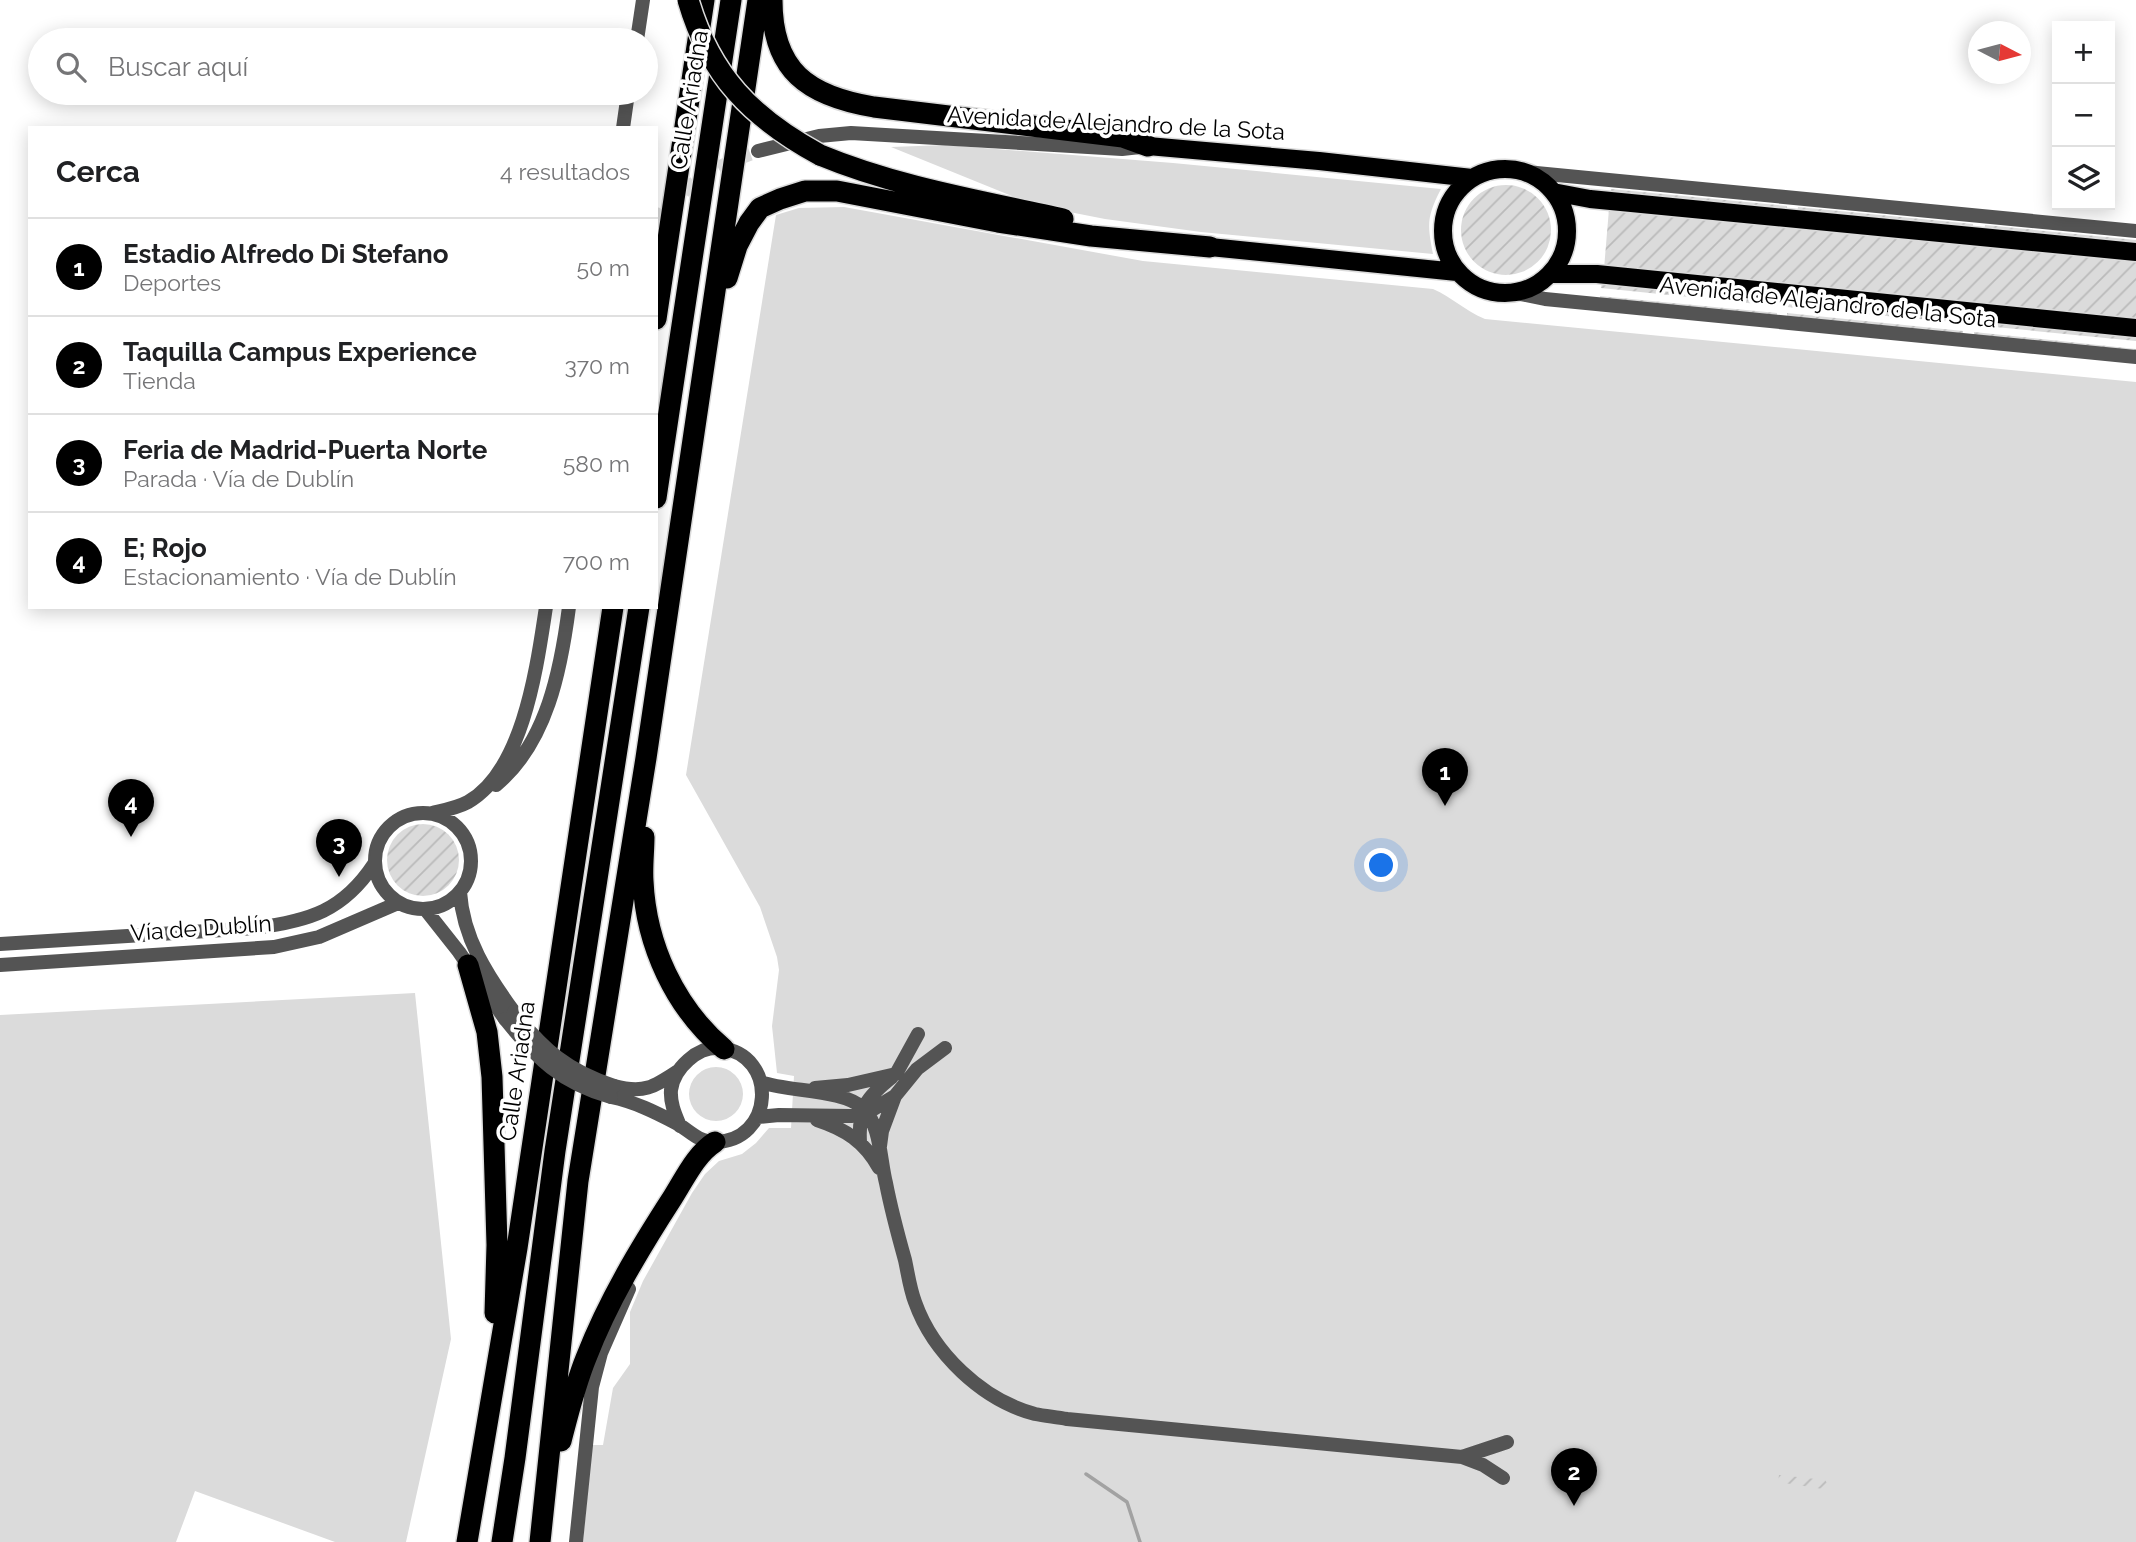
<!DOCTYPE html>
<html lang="es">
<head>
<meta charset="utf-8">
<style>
  body { margin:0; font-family:Raleway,sans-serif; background:#f6f6f6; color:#202124 }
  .controls { position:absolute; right:21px; top:21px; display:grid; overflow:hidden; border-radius:0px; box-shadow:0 4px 18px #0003 }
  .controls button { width:63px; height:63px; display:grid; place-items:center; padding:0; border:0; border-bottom:2px solid #e0e0e0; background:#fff; color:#202124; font:35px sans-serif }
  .compass { position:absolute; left:1968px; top:21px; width:63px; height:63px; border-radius:50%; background:#fff; box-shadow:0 4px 18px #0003; rotate:96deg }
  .you { position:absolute; left:1382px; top:866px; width:24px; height:24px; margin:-18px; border:5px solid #fff; border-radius:50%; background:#1a73e8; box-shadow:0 0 0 10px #1a73e833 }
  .badge { display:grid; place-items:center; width:46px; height:46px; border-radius:50%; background:#000; color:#fff; font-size:23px; font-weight:700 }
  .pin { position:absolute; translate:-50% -58px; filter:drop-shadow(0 2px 4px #0008) }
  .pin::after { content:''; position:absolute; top:37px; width:24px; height:21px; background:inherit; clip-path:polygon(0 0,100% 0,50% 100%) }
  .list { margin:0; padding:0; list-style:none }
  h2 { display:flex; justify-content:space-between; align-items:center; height:91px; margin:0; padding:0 28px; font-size:30px }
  h2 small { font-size:23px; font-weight:400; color:#757577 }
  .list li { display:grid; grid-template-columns:46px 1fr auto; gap:21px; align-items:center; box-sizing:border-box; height:98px; padding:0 28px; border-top:2px solid #e0e0e0 }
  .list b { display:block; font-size:26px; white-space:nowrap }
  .list p { margin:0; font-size:23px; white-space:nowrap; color:#757577 }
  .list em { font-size:23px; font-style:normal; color:#757577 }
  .icon { flex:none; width:38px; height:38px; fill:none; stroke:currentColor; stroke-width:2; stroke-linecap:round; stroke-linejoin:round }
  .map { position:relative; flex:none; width:2136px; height:1542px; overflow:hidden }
  .search { position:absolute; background:#fff; box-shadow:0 4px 18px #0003; left:28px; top:28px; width:630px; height:77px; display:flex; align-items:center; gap:18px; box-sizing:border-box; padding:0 24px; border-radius:38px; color:#757577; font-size:26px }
  .panel { position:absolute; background:#fff; box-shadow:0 4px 18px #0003; left:28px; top:126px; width:630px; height:483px; border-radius:0px }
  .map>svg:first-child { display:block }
  .grass { fill:#dbdbdb }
  .garden { fill:url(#garden-furrows) }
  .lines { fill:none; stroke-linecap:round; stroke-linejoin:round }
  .stream { stroke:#a2a2a2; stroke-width:3.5 }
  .minor-tunnel { stroke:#d9d9d9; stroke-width:14; stroke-dasharray:14 7; stroke-linecap:butt }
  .major-casing { stroke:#dbdbdb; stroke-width:21 }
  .highway-casing { stroke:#dbdbdb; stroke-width:24 }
  .minor { stroke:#545454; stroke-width:14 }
  .major { stroke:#000; stroke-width:18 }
  .highway { stroke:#000; stroke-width:21 }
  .highway-bridge-casing { stroke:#dbdbdb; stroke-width:24; stroke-linecap:butt }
  .minor-bridge { stroke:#545454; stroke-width:14 }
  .highway-bridge { stroke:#000; stroke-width:21 }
  .labels { text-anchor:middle; stroke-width:7; stroke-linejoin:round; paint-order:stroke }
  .street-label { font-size:23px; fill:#000; stroke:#fff }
</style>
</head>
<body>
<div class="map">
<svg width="2136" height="1542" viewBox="0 0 2136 1542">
  <defs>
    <pattern id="garden-furrows" width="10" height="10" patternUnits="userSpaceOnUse" patternTransform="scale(1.75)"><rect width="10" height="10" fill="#dbdbdb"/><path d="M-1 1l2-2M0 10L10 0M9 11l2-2" fill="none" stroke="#bababa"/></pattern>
  </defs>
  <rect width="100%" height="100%" fill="#fff"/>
  <path class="grass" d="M 945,145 L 1173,163 L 1441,189 C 1427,216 1427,224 1433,254 L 1201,232 L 1105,219 L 1034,205 L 891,147 Z
    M 844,207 L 1143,261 L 1433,289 C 1452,297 1465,311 1485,319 L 2136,382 L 2136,1542 L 583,1542 L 592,1445 L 603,1445 L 613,1388 L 630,1364 L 630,1312 L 643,1281 L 692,1193 L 705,1174 L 719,1161 L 742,1154 L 756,1143 L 769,1128 L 791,1128 L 794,1076 L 777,1073 L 772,1026 L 779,970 L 777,957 L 760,907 L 686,775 L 776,215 L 799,208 Z
    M 415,993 L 451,1339 L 406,1542 L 335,1542 L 195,1491 L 176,1542 L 0,1542 L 0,1015 Z
    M689 1094a27 27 0 1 1 54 0a27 27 0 1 1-54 0Z"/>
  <path class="garden" d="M1461 230a45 45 0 1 1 90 0a45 45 0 1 1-90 0Z
    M 1611,189 L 1787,206 L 1787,212 L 1610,195 Z
    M 1798,207 L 1973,224 L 1973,230 L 1797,213 Z
    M 1609,209 L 2136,261 L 2136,319 L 1604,269 Z
    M 1985,225 L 2136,240 L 2136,246 L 1984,232 Z
    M 1602,282 L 1778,300 L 1777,306 L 1601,288 Z
    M 1600,296 L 1777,313 L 1777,317 L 1600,299 Z
    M 1788,299 L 1965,316 L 1964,323 L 1787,307 Z
    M 1787,313 L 1963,331 L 1963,335 L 1787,317 Z
    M 1975,318 L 2136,333 L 2136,341 L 1975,325 Z
    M 1974,332 L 2136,349 L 2136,352 L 1974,335 Z
    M387 860a36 36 0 1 1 72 0a36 36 0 1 1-72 0Z
    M 1779,1475 L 1825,1480 L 1827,1483 L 1827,1487 L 1823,1489 L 1778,1482 Z"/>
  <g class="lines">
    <path class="stream" d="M 1086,1474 L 1127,1502 L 1140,1542"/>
    <path class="minor-tunnel" d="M 656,223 C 679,187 719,164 758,151"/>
    <defs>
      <path id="major" d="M 1148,146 L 1319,161 L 1472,178
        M1443 231a62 62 0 1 1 124 0a62 62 0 1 1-124 0Z
        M 1553,192 L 1590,199 L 2136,252
        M 1210,247 L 1457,272
        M 1551,274 L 1597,274 L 2136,328"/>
      <path id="highway" d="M 772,0 C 772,71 808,96 874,107 L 1123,137 L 1148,146
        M 820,155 C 897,187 982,201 1063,219
        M 727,278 L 737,246 L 749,223 L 760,208 L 780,199 L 805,191 L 837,191 L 998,222 L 1091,236 L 1210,247
        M 656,319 L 704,0
        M 656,498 L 731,0
        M 644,837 C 644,851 642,866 643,881 C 646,945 675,1008 724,1049
        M 468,965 L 487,1032 L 492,1077 L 497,1245 L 495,1313
        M 561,1441 C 568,1414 575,1385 586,1358 C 608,1301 640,1248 673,1197 C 685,1178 696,1154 715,1142
        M 467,1542 L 517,1248 L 613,607
        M 502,1542 L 515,1458 L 555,1151 L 639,607
        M 540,1542 L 578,1181 L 646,758 L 758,0"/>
    </defs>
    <use href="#major" class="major-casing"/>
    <use href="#highway" class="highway-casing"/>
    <path class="minor" d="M 637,40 L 643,0
      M 623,128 L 628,93
      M 758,151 L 819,136 L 851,133 L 1122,149 L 1140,147
      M 1526,172 L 2136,231
      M 1516,293 L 1545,299 L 2136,357
      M 496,785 C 547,743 561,669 569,607
      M375 861a48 48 0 1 1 96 0a48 48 0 1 1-96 0Z
      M 432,813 C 445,810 457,808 468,802 C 524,770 537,665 546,607
      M 460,892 C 463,938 487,975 514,1012
      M 425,909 L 459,952 L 505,1019
      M 0,944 L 255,928 C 309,921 343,911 374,864
      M 0,965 L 274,947 L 319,937 L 398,903
      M 761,1082 C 788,1092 843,1089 863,1108 C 881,1126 880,1160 886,1183 C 891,1209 898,1235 905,1260 C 908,1274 910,1289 915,1302 C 933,1353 982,1400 1035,1414 C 1045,1416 1056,1417 1067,1419 L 1462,1457 L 1483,1465 L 1503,1478
      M 614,1086 C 644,1094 654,1087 678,1071
      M 815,1088 L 848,1085 L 896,1074 L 918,1034
      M 611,1097 C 635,1102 655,1112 676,1123 C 689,1130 697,1141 713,1142 C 775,1143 779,1054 720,1048 C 698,1046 674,1068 671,1090 C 670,1103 675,1114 680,1126
      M 758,1117 L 779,1115 L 851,1116 L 865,1110 L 872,1110 L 895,1096 L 917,1069 L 945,1048
      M 817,1120 C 845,1129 865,1142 879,1168
      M 860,1142 C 858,1108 867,1097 892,1077
      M 880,1146 L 882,1131 L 895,1096
      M 1462,1457 L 1507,1442
      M 576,1542 L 592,1387 L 601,1353 L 629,1289"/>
    <use href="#major" class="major"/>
    <use href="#highway" class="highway"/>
    <defs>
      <path id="highway-bridge" d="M 688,0 C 710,76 752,118 820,155"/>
    </defs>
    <use href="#highway-bridge" class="highway-bridge-casing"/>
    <path class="minor-bridge" d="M 514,1012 C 543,1050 568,1071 614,1086
      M 505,1019 C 537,1059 561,1083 611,1097"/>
    <use href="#highway-bridge" class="highway-bridge"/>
  </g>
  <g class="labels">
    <g class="street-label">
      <text transform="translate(689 100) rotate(-81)" y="8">Calle Ariadna</text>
      <text transform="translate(1116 123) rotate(3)" y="8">Avenida de Alejandro de la Sota</text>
      <text transform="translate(1828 302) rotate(6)" y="8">Avenida de Alejandro de la Sota</text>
      <text transform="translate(201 928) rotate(-4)" y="8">Vía de Dublín</text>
      <text transform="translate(517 1071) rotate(-82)" y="8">Calle Ariadna</text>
    </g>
  </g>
</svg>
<div class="controls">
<button>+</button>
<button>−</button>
<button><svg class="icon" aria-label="layers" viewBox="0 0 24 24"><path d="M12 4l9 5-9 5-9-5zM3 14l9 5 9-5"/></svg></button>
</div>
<svg class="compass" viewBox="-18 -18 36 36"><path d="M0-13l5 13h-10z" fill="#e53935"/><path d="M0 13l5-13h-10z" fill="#757577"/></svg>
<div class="you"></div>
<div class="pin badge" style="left:1445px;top:806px">1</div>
<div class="pin badge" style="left:1574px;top:1506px">2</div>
<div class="pin badge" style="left:339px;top:877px">3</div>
<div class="pin badge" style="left:131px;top:837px">4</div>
<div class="search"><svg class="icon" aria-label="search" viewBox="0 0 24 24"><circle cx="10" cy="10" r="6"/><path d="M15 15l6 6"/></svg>Buscar aquí</div>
<section class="panel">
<h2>Cerca<small>4 resultados</small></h2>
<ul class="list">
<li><span class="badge">1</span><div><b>Estadio Alfredo Di Stefano</b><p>Deportes</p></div><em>50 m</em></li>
<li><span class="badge">2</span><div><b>Taquilla Campus Experience</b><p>Tienda</p></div><em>370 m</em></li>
<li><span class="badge">3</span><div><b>Feria de Madrid-Puerta Norte</b><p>Parada · Vía de Dublín</p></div><em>580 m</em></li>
<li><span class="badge">4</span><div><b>E; Rojo</b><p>Estacionamiento · Vía de Dublín</p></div><em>700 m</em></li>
</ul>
</section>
</div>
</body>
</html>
